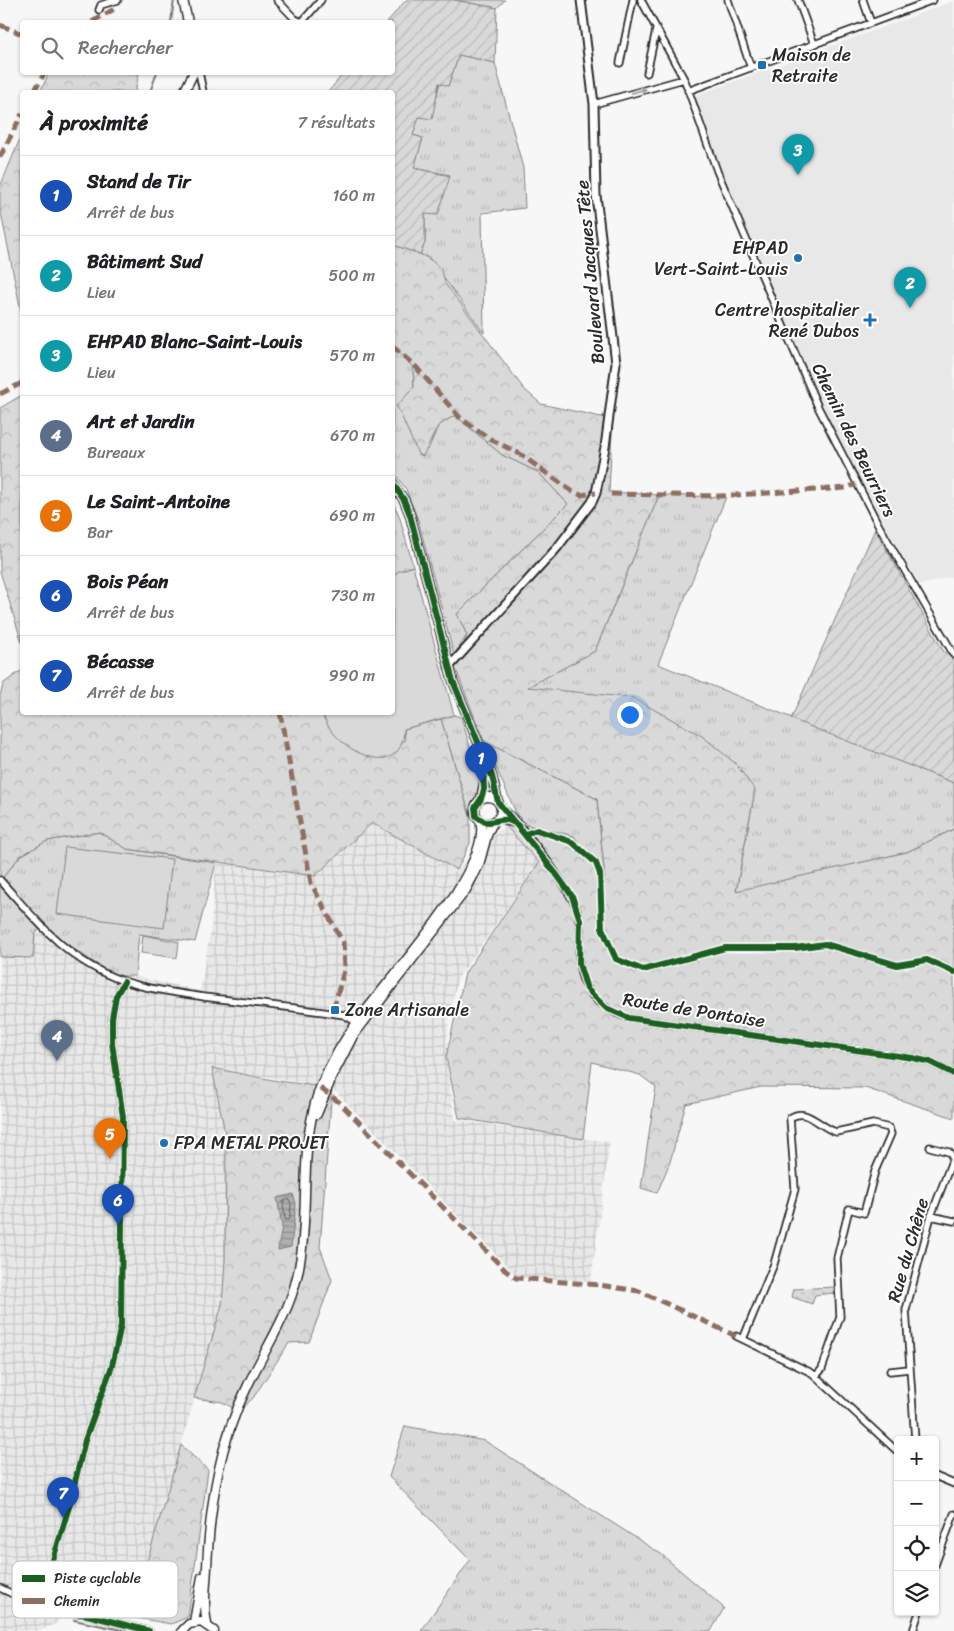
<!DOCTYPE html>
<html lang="fr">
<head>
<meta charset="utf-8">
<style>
  body { margin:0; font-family:Sriracha,sans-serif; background:#f2f2f2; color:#202124 }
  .controls { position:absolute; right:15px; bottom:15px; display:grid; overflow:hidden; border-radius:5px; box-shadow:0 1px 4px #0004 }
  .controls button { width:45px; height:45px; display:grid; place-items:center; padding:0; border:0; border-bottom:1px solid #e0e0e0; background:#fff; color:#202124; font:25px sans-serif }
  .you { position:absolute; left:629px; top:714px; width:18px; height:18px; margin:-12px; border:4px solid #fff; border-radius:50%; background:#1a73e8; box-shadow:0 0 0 8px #1a73e833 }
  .badge { display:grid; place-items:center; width:32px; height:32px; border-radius:50%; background:#1f6fb2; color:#fff; font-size:16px; font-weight:700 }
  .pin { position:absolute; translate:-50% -41px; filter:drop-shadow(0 1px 2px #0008) }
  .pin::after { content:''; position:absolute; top:26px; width:18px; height:15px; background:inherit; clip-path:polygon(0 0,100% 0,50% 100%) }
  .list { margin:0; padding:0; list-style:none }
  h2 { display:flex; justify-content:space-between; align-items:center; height:65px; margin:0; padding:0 20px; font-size:21px }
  h2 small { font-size:16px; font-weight:400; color:#757577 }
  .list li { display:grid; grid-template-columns:32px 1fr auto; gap:15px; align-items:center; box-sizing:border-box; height:80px; padding:0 20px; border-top:1px solid #e0e0e0 }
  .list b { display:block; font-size:19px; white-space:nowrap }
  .list p { margin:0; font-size:16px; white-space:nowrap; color:#757577 }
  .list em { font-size:16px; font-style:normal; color:#757577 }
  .icon { flex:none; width:28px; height:28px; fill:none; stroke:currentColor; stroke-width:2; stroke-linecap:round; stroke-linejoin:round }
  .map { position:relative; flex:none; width:954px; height:1631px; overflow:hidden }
  .search { position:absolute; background:#fff; box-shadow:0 1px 4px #0004; left:20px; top:20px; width:375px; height:55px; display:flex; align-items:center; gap:12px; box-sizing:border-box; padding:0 18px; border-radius:5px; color:#757577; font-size:19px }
  .panel { position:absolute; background:#fff; box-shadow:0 1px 4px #0004; left:20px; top:90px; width:375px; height:625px; border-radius:5px }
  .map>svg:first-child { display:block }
  .built { fill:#e8e8e8 }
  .industrial { fill:url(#industrial-grid) }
  .grass { fill:url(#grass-tufts); stroke:#828282 }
  .forest { fill:url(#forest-crowns); stroke:#828282 }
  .park { fill:url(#park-dots); stroke:#828282 }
  .garden { fill:url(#garden-furrows); stroke:#828282 }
  .pitch { fill:#d9d9d9; stroke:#828282 }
  .water { fill:url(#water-rules); stroke:#7b7b7b }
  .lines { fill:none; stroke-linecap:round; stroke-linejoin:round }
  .shore { stroke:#606060; stroke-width:1 }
  .stream { stroke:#7b7b7b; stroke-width:2 }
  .minor-casing { stroke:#2b2b2b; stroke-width:9 }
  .tertiary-casing { stroke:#2b2b2b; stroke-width:11 }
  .secondary-casing { stroke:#2b2b2b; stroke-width:11 }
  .minor { stroke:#fff; stroke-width:5.5 }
  .tertiary { stroke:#fff; stroke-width:7 }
  .secondary { stroke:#fff; stroke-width:8 }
  .quiet { stroke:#8d6e63; stroke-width:5; stroke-dasharray:10 5; stroke-linecap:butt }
  .cycleway-casing { stroke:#fff; stroke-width:9 }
  .cycleway { stroke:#1b5e20; stroke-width:6 }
  .oneway { stroke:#a0a0a0 }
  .poi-dot { fill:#1f6fb2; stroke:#fff; stroke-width:2 }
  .labels { text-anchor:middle; stroke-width:4; stroke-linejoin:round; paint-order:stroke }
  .poi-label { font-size:18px; fill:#2b2b2b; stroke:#fff; text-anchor:start }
  .street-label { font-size:18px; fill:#2b2b2b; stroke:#fff }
  .key { fill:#fff; stroke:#bfbfbf; stroke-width:1 }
  .key-label { font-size:14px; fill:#2b2b2b }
</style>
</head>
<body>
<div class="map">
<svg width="954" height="1631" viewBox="0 0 954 1631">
  <defs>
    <pattern id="industrial-grid" width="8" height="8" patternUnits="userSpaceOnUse" patternTransform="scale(1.25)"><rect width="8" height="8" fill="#e8e8e8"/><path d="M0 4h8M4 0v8" fill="none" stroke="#c7c7c7"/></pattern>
    <pattern id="grass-tufts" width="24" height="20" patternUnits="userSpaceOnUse" patternTransform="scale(1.25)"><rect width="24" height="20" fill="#d9d9d9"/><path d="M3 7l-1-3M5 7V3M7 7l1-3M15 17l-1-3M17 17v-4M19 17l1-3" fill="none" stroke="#bababa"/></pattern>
    <pattern id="forest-crowns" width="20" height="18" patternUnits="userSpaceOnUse" patternTransform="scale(1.25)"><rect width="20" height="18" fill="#d9d9d9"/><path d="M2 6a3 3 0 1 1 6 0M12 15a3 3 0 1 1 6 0" fill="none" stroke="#bababa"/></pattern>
    <pattern id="park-dots" width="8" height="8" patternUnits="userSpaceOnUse" patternTransform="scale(1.25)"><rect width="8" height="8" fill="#d9d9d9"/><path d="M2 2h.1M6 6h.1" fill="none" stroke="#bababa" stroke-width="1.8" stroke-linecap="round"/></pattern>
    <pattern id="garden-furrows" width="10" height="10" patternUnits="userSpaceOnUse" patternTransform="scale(1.25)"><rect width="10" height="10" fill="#d9d9d9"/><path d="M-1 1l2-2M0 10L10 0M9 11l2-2" fill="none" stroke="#bababa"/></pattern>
    <pattern id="water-rules" width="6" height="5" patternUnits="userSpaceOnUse" patternTransform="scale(1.25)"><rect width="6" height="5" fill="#b0b0b0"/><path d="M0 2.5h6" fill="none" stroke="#8f8f8f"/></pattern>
  </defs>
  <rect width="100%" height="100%" fill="#f7f7f7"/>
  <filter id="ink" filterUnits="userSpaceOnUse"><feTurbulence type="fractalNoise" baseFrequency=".02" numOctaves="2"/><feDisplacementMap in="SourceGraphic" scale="10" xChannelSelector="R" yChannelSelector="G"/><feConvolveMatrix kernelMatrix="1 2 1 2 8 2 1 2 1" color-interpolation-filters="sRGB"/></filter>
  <g filter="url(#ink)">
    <path class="built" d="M 954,1 L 954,576 L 920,585 L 858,482 L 827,419 L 769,280 L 737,211 L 695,100 L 697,95 Z"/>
    <path class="industrial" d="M 372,823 L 457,870 L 505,825 L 539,863 L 458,978 L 449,1020 L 446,1057 L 455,1120 L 610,1142 L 591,1281 L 518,1277 L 332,1088 L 213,1068 L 226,1138 L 225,1261 L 222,1305 L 131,1617 L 72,1609 L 57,1623 L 38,1631 L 0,1631 L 0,884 L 114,976 L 135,976 L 200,991 L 211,927 L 216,863 L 315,876 Z"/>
    <path class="grass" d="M 454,0 L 505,0 L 497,8 Z
      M 459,55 L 495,63 L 523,168 L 525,208 L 482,213 L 484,333 L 430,259 L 420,254 L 425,243 L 425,214 L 450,175 L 414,168 L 423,138 L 413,135 L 419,117 L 436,99 L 440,82 L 448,86 Z
      M 392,346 L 413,367 L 414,387 L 428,450 L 438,426 L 455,415 L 502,455 L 538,472 L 568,504 L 457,614 L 467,635 L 454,655 L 418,520 L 406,489 L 393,471 Z
      M 659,495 L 726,497 L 658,664 L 954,783 L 954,829 L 907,852 L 736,892 L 755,790 L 527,687 L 595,651 Z
      M 454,715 L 461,717 L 481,782 L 470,816 L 441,719 Z
      M 484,741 L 597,799 L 605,881 L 574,836 L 527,825 L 517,815 Z
      M 99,832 L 127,849 L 216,863 L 195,942 L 139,934 L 135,976 L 114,976 L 42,927 L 35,934 L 33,958 L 0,957 L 0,881 L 20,856 L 47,841 Z
      M 405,1426 L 485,1441 L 661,1554 L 724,1608 L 711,1631 L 421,1631 L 470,1560 L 389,1477 Z"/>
    <path class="forest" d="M 49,73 L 49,72 L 139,73 L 135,92 L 40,92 Z
      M 22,134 L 22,316 L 0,208 L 0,187 Z
      M 393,245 C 413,252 442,257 445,283 L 524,389 L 541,404 L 601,417 L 613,413 L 609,492 L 659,495 L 595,651 L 528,687 L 633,698 L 702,736 L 736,764 L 755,790 L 736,891 L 907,852 L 954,829 L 954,1118 L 865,1088 L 761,1087 L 686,1104 L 670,1162 L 657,1193 L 641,1188 L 656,1087 L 640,1075 L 592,1062 L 583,1139 L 459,1118 L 446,1057 L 465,973 L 539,863 L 505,825 L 516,828 L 527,825 L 574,836 L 605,879 L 597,799 L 484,741 L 455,667 L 467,635 L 457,614 L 568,504 L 538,472 L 502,455 L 455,415 L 438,426 L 423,456 L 418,454 L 397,406 L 414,387 L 413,367 L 393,346 Z
      M 22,395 L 22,643 L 0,571 L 0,408 Z
      M 392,501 L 399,515 L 413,566 L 397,572 L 393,578 Z
      M 22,670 L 22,712 L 323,713 L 324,720 L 405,741 L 404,729 L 441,719 L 470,816 L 470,843 L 457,870 L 372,823 L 315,876 L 127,849 L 99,832 L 47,841 L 20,856 L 0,881 L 0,695 L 4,683 Z
      M 212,1068 L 278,1081 L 332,1088 L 320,1247 L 332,1280 L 309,1342 L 289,1343 L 253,1398 L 239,1411 L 222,1402 L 194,1398 L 222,1305 L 225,1261 L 226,1138 Z
      M 181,1445 L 208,1470 L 188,1617 L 171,1624 L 131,1617 Z"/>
    <path class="park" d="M 834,1287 L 834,1293 L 815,1295 L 812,1304 L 792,1297 L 794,1289 Z"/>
    <path class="garden" d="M 406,0 L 454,0 L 497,8 L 495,63 L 459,55 L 448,86 L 439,83 L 432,119 L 419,117 L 413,135 L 423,138 L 414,168 L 450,176 L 438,215 L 425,214 L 425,243 L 420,254 L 393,245 L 392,92 L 328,92 L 344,73 L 392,72 L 392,22 L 387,22 Z
      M 875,529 L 944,652 L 951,655 L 954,660 L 954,783 L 791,719 Z"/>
    <path class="pitch" d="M 413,566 L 454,715 L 404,729 C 403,787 329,747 323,713 L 392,712 L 393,578 L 397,572 Z
      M 65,847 L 172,859 L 164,928 L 57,914 Z
      M 143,935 L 179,942 L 177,958 L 141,953 Z"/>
    <path class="water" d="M 293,1194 L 296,1204 L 291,1247 L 278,1250 L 282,1226 L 277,1198 Z"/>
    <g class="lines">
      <path class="shore" d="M 289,1199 L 291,1204 L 290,1219 L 288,1220 L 285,1219 L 283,1202 Z"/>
      <path class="stream" d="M 171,22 L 174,0
        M 150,92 L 157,72
        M 74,1620 L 126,1631"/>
      <defs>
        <path id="minor" d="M 277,0 L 295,19 L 302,22 L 321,0
          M 641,0 L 685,81 L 717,171 L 818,407 L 879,526 L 954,655
          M 728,0 L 751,68
          M 798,0 L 814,44
          M 863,0 L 871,23
          M 99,10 L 101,5 L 118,0
          M 620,63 L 633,0
          M 199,72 L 203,92
          M 647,73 L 656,30
          M 688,91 L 933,0
          M 594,104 L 684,79
          M 500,806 C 520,821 569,887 577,910 C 582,925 579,940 579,955 C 578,988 599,1009 629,1018 L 913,1058 L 930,1062 L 954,1074
          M 497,819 L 516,824
          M 0,880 C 28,911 54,944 91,966 C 125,987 165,991 204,997 C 251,1003 298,1008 344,1015 L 360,1024
          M 124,982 L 116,996 L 112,1018 L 112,1043 L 123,1117 L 121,1325 L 112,1366 L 85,1440 L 69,1507 L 42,1596 L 47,1607 L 55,1612 L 87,1615 L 149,1631
          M 931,1216 L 954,1221
          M 736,1336 L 812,1373 L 898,1452
          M 743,1339 L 774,1264 L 795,1189 L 790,1118 C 807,1106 820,1128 836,1132 L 873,1124 L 889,1128 L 891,1134 L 875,1171 L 864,1213 L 849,1209 L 837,1258 L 840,1317 L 822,1369 L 816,1376
          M 890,1371 L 909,1369
          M 915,1440 L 906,1310 L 931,1216 L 953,1158 L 949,1152 L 930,1147
          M 935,1476 L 954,1484
          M 935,1565 L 954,1514
          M 0,1588 L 36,1605 L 45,1605
          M 913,1631 L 919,1612"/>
        <path id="tertiary" d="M 449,667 L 557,548 L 592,502 L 596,493 L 605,447 L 616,363 L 596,195 L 594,104 L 581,0"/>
        <path id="secondary" d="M 183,0 L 188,22
          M 184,92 L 194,72
          M 392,482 L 404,500 L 410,515 L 453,681 L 492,776 L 498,802
          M475 810a13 13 0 1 1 26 0a13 13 0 1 1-26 0Z
          M 481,799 L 485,778 L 483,764
          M 317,1114 L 332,1077 L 353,1036 L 466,890 L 479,865 L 488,832 L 494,821
          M 194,1622 L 202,1577
          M 207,1624 C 203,1605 206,1587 207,1567 C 210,1504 219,1443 248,1385 C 265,1349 288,1316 297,1277 C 310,1223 300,1166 313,1112 C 318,1086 331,1062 345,1040 C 373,992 495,872 480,820
          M 182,1631 L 189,1624 L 201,1622 L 214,1631"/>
      </defs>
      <use href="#minor" class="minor-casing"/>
      <use href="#tertiary" class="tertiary-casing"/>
      <use href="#secondary" class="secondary-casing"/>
      <use href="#minor" class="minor"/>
      <use href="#tertiary" class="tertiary"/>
      <use href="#secondary" class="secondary"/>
      <path class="quiet" d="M 92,22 L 114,9
        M 0,25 L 22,34
        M 34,92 L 45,72
        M 0,157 L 22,114
        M 392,346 L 416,367 L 461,419 L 492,440 L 520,454 L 573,492 L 581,495 L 596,493
        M 0,394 L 22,383
        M 611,494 L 720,496 L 846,488 L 856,484
        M 280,712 L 311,883 L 343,943 L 345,967 L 332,1014
        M 320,1088 L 339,1102 L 506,1271 L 516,1278 L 599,1285 L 639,1291 L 736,1336"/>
      <defs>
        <path id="cycleway" d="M 392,482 L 404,500 L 410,515 L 453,681 L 492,776 L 498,802 L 557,875 L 572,896 L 580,920 L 579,964 L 587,989 L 606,1008 L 629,1018 L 913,1058 L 930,1062 L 954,1074
          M 483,766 L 484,789 L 481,799 L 475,808 L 476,816 L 485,822 C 499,823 502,814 519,826
          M 525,834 L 537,830 L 572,842 L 596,863 L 600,874 L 602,928 L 616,959 L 643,970 L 725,948 L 795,948 L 825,944 L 897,965 L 927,960 L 954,972
          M 124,982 L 116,996 L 112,1018 L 112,1043 L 123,1117 L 121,1325 L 112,1366 L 85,1440 L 69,1507 L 42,1596 L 47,1607 L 55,1612 L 87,1615 L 149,1631"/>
      </defs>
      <use href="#cycleway" class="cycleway-casing"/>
      <use href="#cycleway" class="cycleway"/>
    </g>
    <defs><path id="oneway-shaft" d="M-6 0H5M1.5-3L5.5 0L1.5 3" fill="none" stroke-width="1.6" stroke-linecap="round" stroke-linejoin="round" transform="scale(1.25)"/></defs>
    <use class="oneway" href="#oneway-shaft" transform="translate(639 91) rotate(-16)"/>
  </g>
  <g class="poi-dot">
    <rect x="757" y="60" width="10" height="10" rx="2.5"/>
    <circle cx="798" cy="258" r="5"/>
    <path d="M867.5 312.5h5v5h5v5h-5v5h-5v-5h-5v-5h5z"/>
    <rect x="330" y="1005" width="10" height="10" rx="2.5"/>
    <circle cx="164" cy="1143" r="5"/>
  </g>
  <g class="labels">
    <g class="poi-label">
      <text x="772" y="61">Maison de<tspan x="772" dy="21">Retraite</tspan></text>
      <text x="788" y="254" text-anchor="end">EHPAD<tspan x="788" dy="21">Vert-Saint-Louis</tspan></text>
      <text x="859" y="316" text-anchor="end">Centre hospitalier<tspan x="859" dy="21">René Dubos</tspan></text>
      <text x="345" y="1016">Zone Artisanale</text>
      <text x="174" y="1149">FPA METAL PROJET</text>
    </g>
    <g class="street-label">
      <text transform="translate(590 272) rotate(-95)" y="6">Boulevard Jacques Tête</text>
      <text transform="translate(854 440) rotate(64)" y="6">Chemin des Beurriers</text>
      <text transform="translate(694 1010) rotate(9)" y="6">Route de Pontoise</text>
      <text transform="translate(908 1250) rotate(-74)" y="6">Rue du Chêne</text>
    </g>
  </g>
  <rect x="12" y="1561" width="166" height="57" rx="8" class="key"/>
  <rect x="22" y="1575" width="23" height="7" fill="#1b5e20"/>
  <rect x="22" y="1598" width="23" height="6" fill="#8d6e63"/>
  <g class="key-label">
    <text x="54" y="1583">Piste cyclable</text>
    <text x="54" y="1606">Chemin</text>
  </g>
</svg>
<div class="controls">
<button>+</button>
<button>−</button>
<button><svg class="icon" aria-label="locate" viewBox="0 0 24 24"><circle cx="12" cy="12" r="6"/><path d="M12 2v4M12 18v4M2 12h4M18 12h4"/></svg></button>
<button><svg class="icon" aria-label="layers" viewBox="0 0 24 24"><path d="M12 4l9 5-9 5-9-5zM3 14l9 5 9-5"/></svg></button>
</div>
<div class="you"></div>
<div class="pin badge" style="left:481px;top:783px;background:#1a4fb4">1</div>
<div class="pin badge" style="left:910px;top:308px;background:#0f9aa8">2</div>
<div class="pin badge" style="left:798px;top:175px;background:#0f9aa8">3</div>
<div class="pin badge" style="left:57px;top:1061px;background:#5c6f8a">4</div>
<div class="pin badge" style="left:110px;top:1159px;background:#e8710a">5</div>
<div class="pin badge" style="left:118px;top:1225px;background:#1a4fb4">6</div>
<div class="pin badge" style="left:63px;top:1518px;background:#1a4fb4">7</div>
<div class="search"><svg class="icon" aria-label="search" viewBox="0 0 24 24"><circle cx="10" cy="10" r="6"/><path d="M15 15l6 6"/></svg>Rechercher</div>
<section class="panel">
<h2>À proximité<small>7 résultats</small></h2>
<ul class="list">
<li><span class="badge" style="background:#1a4fb4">1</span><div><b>Stand de Tir</b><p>Arrêt de bus</p></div><em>160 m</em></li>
<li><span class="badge" style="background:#0f9aa8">2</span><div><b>Bâtiment Sud</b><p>Lieu</p></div><em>500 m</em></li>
<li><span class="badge" style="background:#0f9aa8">3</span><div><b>EHPAD Blanc-Saint-Louis</b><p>Lieu</p></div><em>570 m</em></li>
<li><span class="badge" style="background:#5c6f8a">4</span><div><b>Art et Jardin</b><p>Bureaux</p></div><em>670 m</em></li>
<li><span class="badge" style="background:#e8710a">5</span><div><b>Le Saint-Antoine</b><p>Bar</p></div><em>690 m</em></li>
<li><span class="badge" style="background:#1a4fb4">6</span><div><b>Bois Péan</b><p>Arrêt de bus</p></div><em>730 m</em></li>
<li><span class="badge" style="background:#1a4fb4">7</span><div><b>Bécasse</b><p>Arrêt de bus</p></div><em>990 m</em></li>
</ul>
</section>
</div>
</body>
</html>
